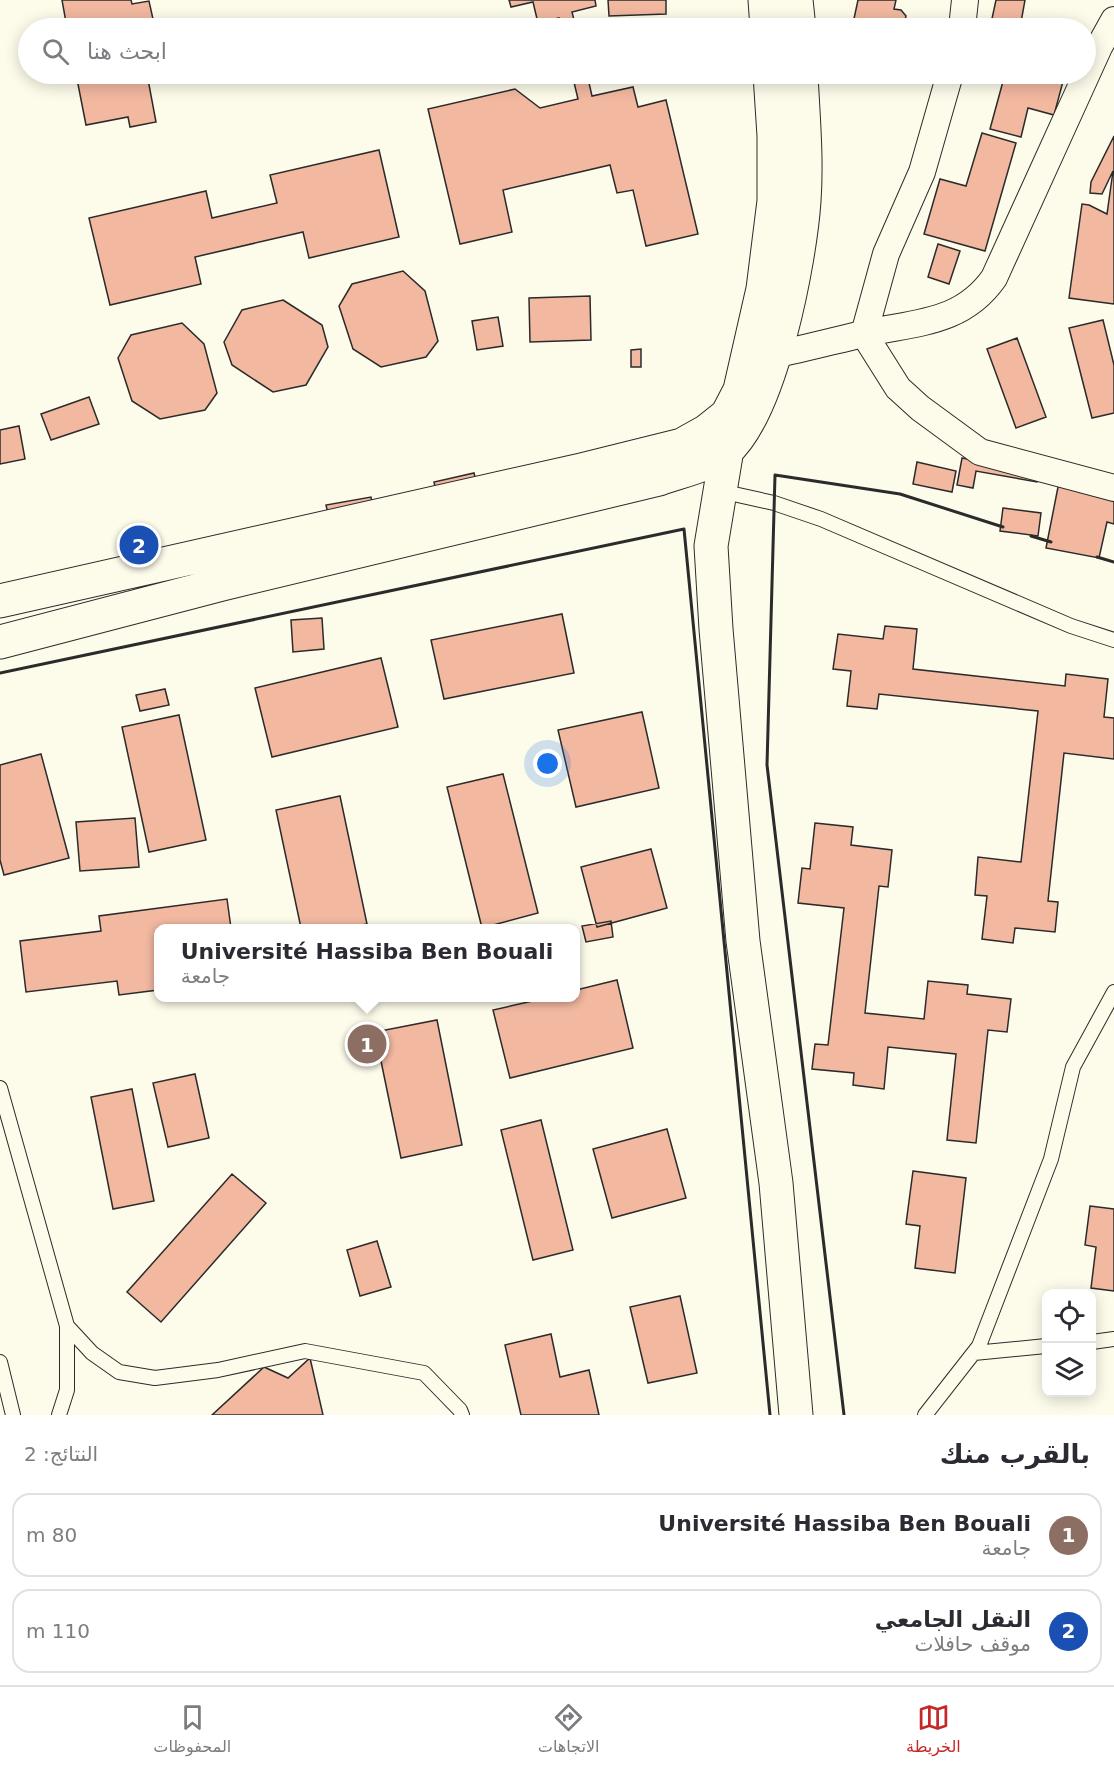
<!DOCTYPE html>
<html lang="ar">
<head>
<meta charset="utf-8">
<style>
  body { margin:0; font-family:"DejaVu Sans",Cairo,sans-serif; background:#f7f7f7; color:#2b2b33; direction:rtl }
  .controls { position:absolute; right:18px; bottom:18px; display:grid; overflow:hidden; border-radius:12px; box-shadow:0 3px 15px #0003 }
  .controls button { width:54px; height:54px; display:grid; place-items:center; padding:0; border:0; border-bottom:2px solid #e1e1e2; background:#fff; color:#2b2b33; font:30px sans-serif }
  .you { position:absolute; left:548px; top:764px; width:21px; height:21px; margin:-15px; border:4px solid #fff; border-radius:50%; background:#1a73e8; box-shadow:0 0 0 9px #1a73e833 }
  .badge { display:grid; place-items:center; width:39px; height:39px; border-radius:50%; background:#c62828; color:#fff; font-size:20px; font-weight:700 }
  .pin { position:absolute; translate:-50% -50%; border:3px solid #fff; box-shadow:0 2px 6px #0006 }
  .popup { position:absolute; left:154px; top:924px; width:426px; height:78px; box-sizing:border-box; display:grid; place-content:center; border-radius:12px; background:#fff; filter:drop-shadow(0 2px 4px #0005); font-size:20px; white-space:nowrap; color:#7c7c81 }
  .popup b { font-size:22px; color:#2b2b33 }
  .popup::after { content:''; position:absolute; left:50%; top:100%; margin-left:-12px; border:12px solid transparent; border-top-color:#fff }
  .list { margin:0; padding:0; list-style:none }
  h2 { display:flex; justify-content:space-between; align-items:center; height:78px; margin:0; padding:0 24px; font-size:26px }
  h2 small { font-size:20px; font-weight:400; color:#7c7c81 }
  .list li { display:grid; grid-template-columns:39px 1fr auto; gap:18px; align-items:center; box-sizing:border-box; height:84px; margin:0 12px 12px; padding:0 12px; border:2px solid #e1e1e2; border-radius:18px }
  .list b { display:block; font-size:22px; white-space:nowrap }
  .list p { margin:0; font-size:20px; white-space:nowrap; color:#7c7c81 }
  .list em { font-size:20px; font-style:normal; color:#7c7c81 }
  .icon { flex:none; width:33px; height:33px; fill:none; stroke:currentColor; stroke-width:2; stroke-linecap:round; stroke-linejoin:round }
  .map { position:relative; flex:none; width:1114px; height:1415px; overflow:hidden; direction:ltr }
  .search { position:absolute; background:#fff; box-shadow:0 3px 15px #0003; left:18px; right:18px; top:18px; height:66px; display:flex; align-items:center; gap:15px; box-sizing:border-box; padding:0 21px; border-radius:33px; color:#7c7c81; font-size:22px }
  .sheet { height:270px; background:#fff }
  nav { display:flex; justify-content:space-around; align-items:center; box-sizing:border-box; height:84px; border-top:2px solid #e1e1e2; background:#fff; font-size:16px; color:#7c7c81 }
  nav a { display:grid; justify-items:center; gap:3px }
  nav .on { color:#c62828 }
  .map>svg:first-child { display:block }
  .building { fill:#f2b8a0; stroke:#2b2b2b; stroke-width:1.5 }
  .lines { fill:none; stroke-linecap:round; stroke-linejoin:round }
  .lane-casing { stroke:#2b2b2b; stroke-width:16 }
  .street-casing { stroke:#2b2b2b; stroke-width:28 }
  .secondary-casing { stroke:#2b2b2b; stroke-width:35 }
  .lane { stroke:#fdfbea; stroke-width:14 }
  .street { stroke:#fdfbea; stroke-width:26 }
  .secondary { stroke:#fdfbea; stroke-width:33 }
  .wall { stroke:#2b2b2b; stroke-width:3 }
</style>
</head>
<body>
<div class="map">
<svg width="1114" height="1415" viewBox="0 0 1114 1415">
  <rect width="100%" height="100%" fill="#fdfbea"/>
  <path class="building" d="M 62,0 L 131,0 L 132,4 L 149,1 L 155,28 L 67,28 Z
    M 509,0 L 595,0 L 596,6 L 572,12 L 576,28 L 561,28 L 559,18 L 538,23 L 533,2 L 511,7 Z
    M 608,0 L 666,0 L 666,14 L 609,16 Z
    M 858,0 L 896,0 L 894,9 L 901,10 L 906,16 L 903,28 L 852,28 Z
    M 996,0 L 1025,0 L 1020,28 L 990,28 Z
    M 76,74 L 147,74 L 156,122 L 130,127 L 128,117 L 86,125 Z
    M 572,74 L 587,74 L 592,96 L 633,87 L 638,107 L 666,100 L 698,234 L 646,246 L 633,190 L 617,193 L 610,165 L 503,190 L 512,232 L 460,244 L 428,109 L 515,89 L 540,108 L 578,99 Z
    M 847,74 L 866,74 L 857,83 Z
    M 1005,74 L 1065,74 L 1054,115 L 1028,108 L 1021,137 L 990,129 Z
    M 982,133 L 1016,143 L 985,251 L 924,234 L 940,179 L 966,186 Z
    M 1114,136 L 1114,304 L 1069,298 L 1082,204 L 1089,205 L 1107,214 L 1113,171 L 1102,194 L 1090,193 L 1091,182 Z
    M 379,150 L 399,237 L 309,258 L 303,232 L 195,257 L 201,284 L 110,305 L 89,218 L 206,191 L 212,218 L 277,203 L 270,175 Z
    M 938,244 L 960,251 L 949,284 L 928,277 Z
    M 403,271 L 425,291 L 438,341 L 426,357 L 381,367 L 353,349 L 339,306 L 352,284 Z
    M 590,296 L 591,340 L 530,342 L 529,298 Z
    M 283,300 L 322,325 L 328,347 L 306,385 L 273,392 L 232,365 L 224,342 L 242,310 Z
    M 498,317 L 503,346 L 477,350 L 472,321 Z
    M 1103,320 L 1114,365 L 1114,413 L 1092,418 L 1069,328 Z
    M 182,323 L 204,344 L 217,393 L 205,410 L 160,419 L 132,401 L 118,358 L 131,335 Z
    M 1017,338 L 1046,417 L 1016,428 L 987,349 Z
    M 641,349 L 641,367 L 631,367 L 631,350 Z
    M 89,397 L 99,424 L 51,440 L 41,414 Z
    M 19,426 L 25,459 L 0,464 L 0,430 Z
    M 962,458 L 1040,472 L 1037,482 L 976,471 L 973,488 L 957,485 Z
    M 917,462 L 956,471 L 952,492 L 913,484 Z
    M 474,473 L 477,485 L 437,496 L 434,482 Z
    M 1059,482 L 1114,493 L 1114,524 L 1107,522 L 1099,558 L 1046,548 Z
    M 371,497 L 373,510 L 329,518 L 326,505 Z
    M 1003,508 L 1041,513 L 1038,536 L 1000,531 Z
    M 562,614 L 574,673 L 444,699 L 431,640 Z
    M 322,618 L 324,649 L 293,652 L 291,620 Z
    M 885,626 L 917,629 L 913,669 L 1065,686 L 1066,674 L 1108,679 L 1104,717 L 1114,718 L 1114,759 L 1064,753 L 1048,901 L 1058,902 L 1055,932 L 1015,928 L 1013,943 L 982,939 L 987,896 L 975,895 L 978,857 L 1021,862 L 1038,711 L 879,694 L 877,709 L 847,706 L 851,671 L 833,669 L 838,634 L 883,639 Z
    M 381,658 L 398,727 L 272,757 L 255,688 Z
    M 165,689 L 169,705 L 140,711 L 136,695 Z
    M 642,712 L 659,788 L 576,807 L 558,730 Z
    M 179,715 L 206,840 L 149,852 L 122,727 Z
    M 41,754 L 69,858 L 4,875 L 0,860 L 0,765 Z
    M 503,774 L 538,913 L 482,928 L 447,787 Z
    M 340,796 L 367,924 L 345,928 L 301,928 L 276,810 Z
    M 135,818 L 139,867 L 80,871 L 76,822 Z
    M 815,823 L 853,827 L 851,845 L 892,850 L 888,887 L 879,886 L 865,1013 L 924,1019 L 928,981 L 968,985 L 967,994 L 1011,999 L 1007,1032 L 988,1030 L 976,1143 L 947,1140 L 956,1054 L 888,1047 L 884,1089 L 853,1085 L 854,1073 L 812,1069 L 815,1044 L 828,1045 L 844,908 L 798,903 L 802,868 L 810,869 Z
    M 651,849 L 667,908 L 597,927 L 581,867 Z
    M 227,899 L 231,928 L 158,928 L 158,990 L 119,995 L 117,981 L 26,992 L 20,941 L 101,931 L 99,916 Z
    M 611,921 L 613,937 L 586,942 L 582,926 Z
    M 617,980 L 633,1048 L 510,1078 L 493,1010 L 546,998 L 576,998 L 576,990 Z
    M 437,1020 L 462,1145 L 401,1158 L 375,1032 Z
    M 195,1074 L 209,1138 L 168,1147 L 153,1083 Z
    M 132,1089 L 154,1201 L 113,1209 L 91,1097 Z
    M 541,1120 L 573,1250 L 533,1260 L 501,1130 Z
    M 667,1129 L 686,1198 L 612,1218 L 593,1149 Z
    M 913,1171 L 966,1178 L 955,1273 L 915,1268 L 920,1226 L 906,1224 Z
    M 232,1174 L 266,1203 L 161,1322 L 127,1292 Z
    M 1090,1206 L 1114,1209 L 1114,1291 L 1091,1288 L 1096,1247 L 1085,1245 Z
    M 377,1241 L 391,1287 L 360,1296 L 347,1250 Z
    M 680,1296 L 697,1373 L 648,1383 L 630,1307 Z
    M 551,1334 L 560,1377 L 589,1370 L 599,1415 L 521,1415 L 505,1345 Z
    M 310,1358 L 323,1415 L 212,1415 L 264,1367 L 288,1378 Z"/>
  <g class="lines">
    <defs>
      <path id="lane" d="M 720,491 L 774,503 L 821,519 L 1071,626 L 1114,640
        M 0,1088 L 67,1326 L 92,1353 L 119,1372 L 155,1378 L 218,1370 L 305,1351 L 424,1373 L 460,1410 L 462,1415
        M 1092,1342 L 1114,1339
        M 974,1353 L 1046,1346
        M 0,1362 L 13,1415
        M 59,1415 L 67,1390 L 67,1326
        M 925,1415 L 979,1346 L 1051,1159 L 1073,1067 L 1114,992"/>
      <path id="street" d="M 962,28 L 965,0
        M 950,74 L 922,172 L 886,254 L 864,334 L 898,388 L 920,408 L 980,452 L 1114,488
        M 758,355 L 773,355 C 803,349 833,341 863,334 C 913,322 961,325 994,278 L 1099,47 L 1114,20"/>
      <path id="secondary" d="M 765,0 L 767,28
        M 796,0 L 799,28
        M 727,436 L 727,449 L 711,546 L 716,629 L 743,941 L 776,1183 L 796,1415
        M 0,601 L 581,470 L 682,445 L 707,431 L 727,415 L 740,390 L 763,289 L 774,201 L 774,136 L 770,74
        M 0,642 L 222,584 L 659,479 C 681,471 708,466 726,451 C 771,412 800,261 804,201 C 807,159 803,116 801,74"/>
    </defs>
    <use href="#lane" class="lane-casing"/>
    <use href="#street" class="street-casing"/>
    <use href="#secondary" class="secondary-casing"/>
    <use href="#lane" class="lane"/>
    <use href="#street" class="street"/>
    <use href="#secondary" class="secondary"/>
    <path class="wall" d="M 1031,536 L 1051,542
      M 1097,557 L 1114,562
      M 0,673 L 684,529 L 770,1415
      M 844,1415 L 767,765 L 775,475 L 900,494 L 1003,527"/>
  </g>
</svg>
<div class="controls">
<button><svg class="icon" aria-label="locate" viewBox="0 0 24 24"><circle cx="12" cy="12" r="6"/><path d="M12 2v4M12 18v4M2 12h4M18 12h4"/></svg></button>
<button><svg class="icon" aria-label="layers" viewBox="0 0 24 24"><path d="M12 4l9 5-9 5-9-5zM3 14l9 5 9-5"/></svg></button>
</div>
<div class="you"></div>
<div class="pin badge" style="left:367px;top:1044px;background:#8d6e63">1</div>
<div class="popup"><b>Université Hassiba Ben Bouali</b>جامعة</div>
<div class="pin badge" style="left:139px;top:545px;background:#1a4fb4">2</div>
<div class="search"><svg class="icon" aria-label="search" viewBox="0 0 24 24"><circle cx="10" cy="10" r="6"/><path d="M15 15l6 6"/></svg>ابحث هنا</div>
</div>
<section class="sheet">
<h2>بالقرب منك<small>النتائج: 2</small></h2>
<ul class="list">
<li><span class="badge" style="background:#8d6e63">1</span><div><b>Université Hassiba Ben Bouali</b><p>جامعة</p></div><em>80 m</em></li>
<li><span class="badge" style="background:#1a4fb4">2</span><div><b>النقل الجامعي</b><p>موقف حافلات</p></div><em>110 m</em></li>
</ul>
</section>
<nav>
<a class="on"><svg class="icon" aria-label="map" viewBox="0 0 24 24"><path d="M3 6l6-2 6 2 6-2v14l-6 2-6-2-6 2zM9 4v14M15 6v14"/></svg>الخريطة</a>
<a><svg class="icon" aria-label="directions" viewBox="0 0 24 24"><path d="M12 3l9 9-9 9-9-9zM9 14v-3h6M13 9l2 2-2 2"/></svg>الاتجاهات</a>
<a><svg class="icon" aria-label="saved" viewBox="0 0 24 24"><path d="M7 4h10v16l-5-4-5 4z"/></svg>المحفوظات</a>
</nav>
</body>
</html>
